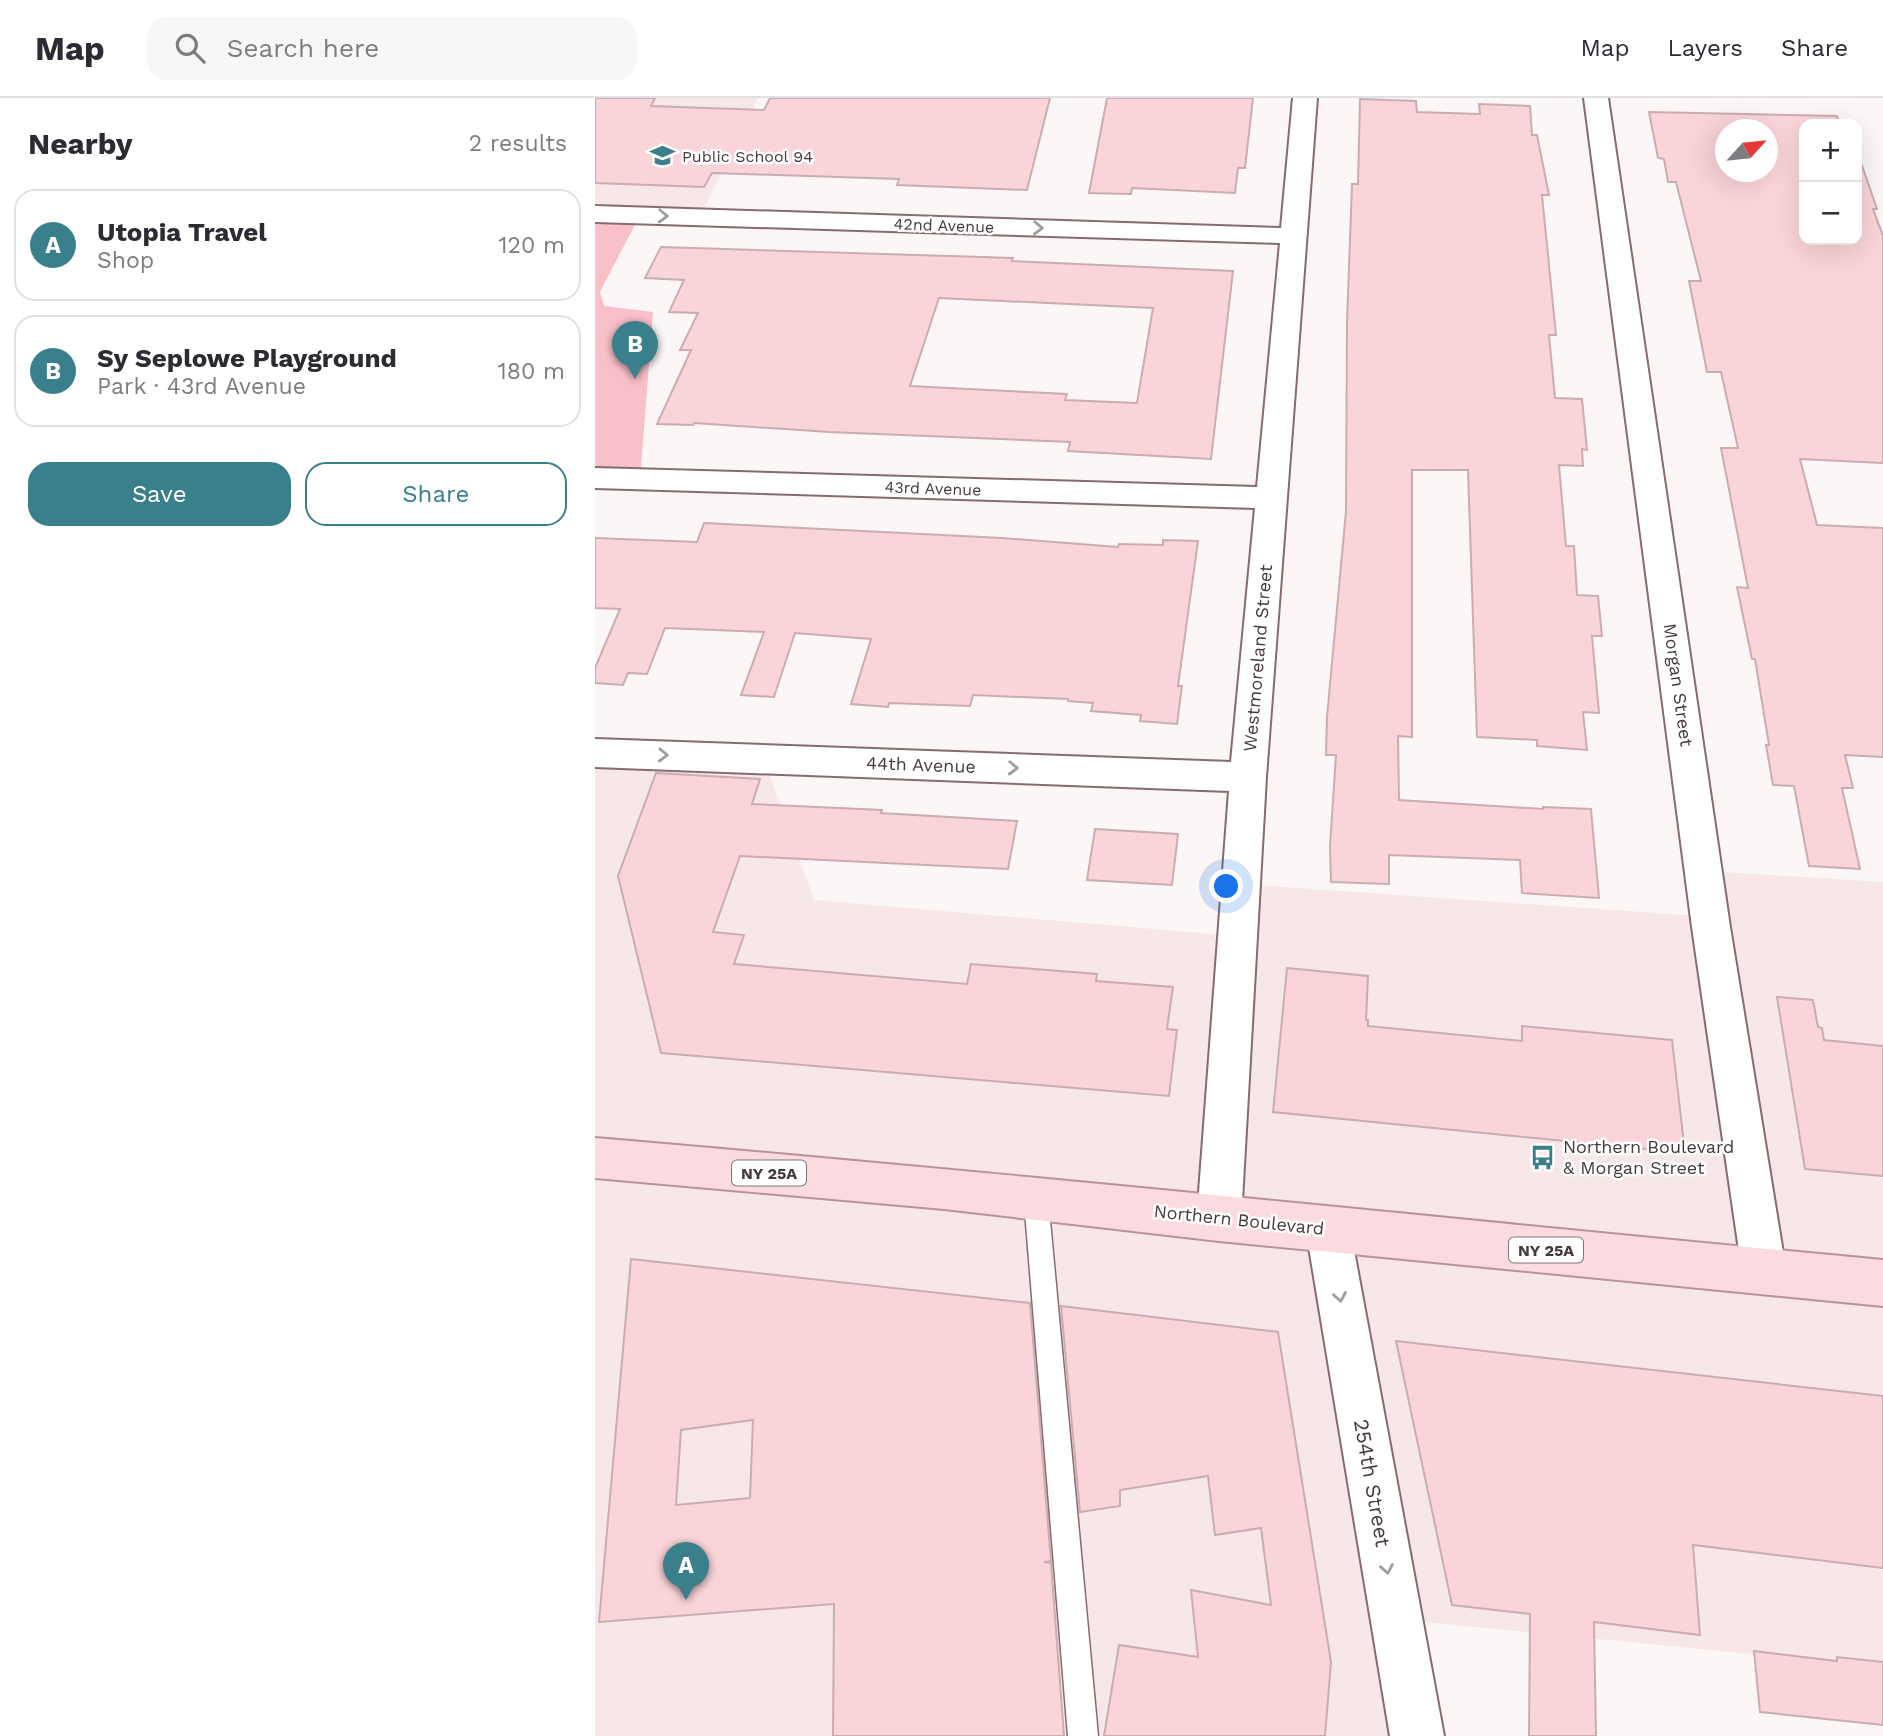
<!DOCTYPE html>
<html lang="en">
<head>
<meta charset="utf-8">
<style>
  body { margin:0; font-family:"Work Sans",sans-serif; background:#f7f7f7; color:#2b2b33 }
  .controls { position:absolute; right:21px; top:21px; display:grid; overflow:hidden; border-radius:14px; box-shadow:0 7px 28px #0002 }
  .controls button { width:63px; height:63px; display:grid; place-items:center; padding:0; border:0; border-bottom:2px solid #e1e1e2; background:#fff; color:#2b2b33; font:35px sans-serif }
  .compass { position:absolute; left:1120px; top:21px; width:63px; height:63px; border-radius:50%; background:#fff; box-shadow:0 7px 28px #0002; rotate:63deg }
  .you { position:absolute; left:632px; top:789px; width:24px; height:24px; margin:-18px; border:5px solid #fff; border-radius:50%; background:#1a73e8; box-shadow:0 0 0 10px #1a73e833 }
  .badge { display:grid; place-items:center; width:46px; height:46px; border-radius:50%; background:#3a7f8c; color:#fff; font-size:23px; font-weight:700 }
  .pin { position:absolute; translate:-50% -58px; filter:drop-shadow(0 2px 4px #0008) }
  .pin::after { content:''; position:absolute; top:37px; width:24px; height:21px; background:inherit; clip-path:polygon(0 0,100% 0,50% 100%) }
  .list { margin:0; padding:0; list-style:none }
  h2 { display:flex; justify-content:space-between; align-items:center; height:91px; margin:0; padding:0 28px; font-size:30px }
  h2 small { font-size:23px; font-weight:400; color:#7c7c81 }
  .list li { display:grid; grid-template-columns:46px 1fr auto; gap:21px; align-items:center; box-sizing:border-box; height:112px; margin:0 14px 14px; padding:0 14px; border:2px solid #e1e1e2; border-radius:21px }
  .list b { display:block; font-size:26px; white-space:nowrap }
  .list p { margin:0; font-size:23px; white-space:nowrap; color:#7c7c81 }
  .list em { font-size:23px; font-style:normal; color:#7c7c81 }
  .actions { display:flex; gap:14px; padding:21px 28px }
  .actions a { flex:1; padding:16px 0; border:2px solid #3a7f8c; border-radius:21px; text-align:center; font-size:24px; color:#3a7f8c }
  .actions .main { background:#3a7f8c; color:#fff }
  .icon { flex:none; width:38px; height:38px; fill:none; stroke:currentColor; stroke-width:2; stroke-linecap:round; stroke-linejoin:round }
  .map { position:relative; flex:none; width:1288px; height:1638px; overflow:hidden }
  header { display:flex; align-items:center; gap:42px; box-sizing:border-box; height:98px; padding:0 35px; background:#fff; border-bottom:2px solid #e1e1e2 }
  header strong { font-size:33px }
  nav { display:flex; gap:38px; margin-inline-start:auto; font-size:24px }
  .search { width:490px; height:63px; background:#f7f7f7; display:flex; align-items:center; gap:18px; box-sizing:border-box; padding:0 24px; border-radius:21px; color:#7c7c81; font-size:26px }
  main { display:flex }
  aside { flex:1; background:#fff }
  .map>svg:first-child { display:block }
  .built { fill:#f7e7e9 }
  .green { fill:#fac0c9 }
  .building { fill:#f9d4d9; stroke:#caadb1; stroke-width:2; fill-rule:evenodd }
  .lines { fill:none; stroke-linecap:round; stroke-linejoin:round }
  .lane-casing { stroke:#866b6f; stroke-width:3 }
  .street-casing { stroke:#866b6f; stroke-width:4 }
  .primary-casing { stroke:#ba9399; stroke-width:4 }
  .lane { fill:#fff; fill-rule:evenodd }
  .street { fill:#fff; fill-rule:evenodd }
  .primary { fill:#fbdbe0; fill-rule:evenodd }
  .oneway { stroke:#a29c9d }
  .labels { text-anchor:middle; stroke-width:5; stroke-linejoin:round; paint-order:stroke }
  .far-poi-label { font-size:16px; fill:#463a3b; stroke:#fff; text-anchor:start }
  .far-street-label { font-size:16px; fill:#463a3b; stroke:#fff }
  .shield { fill:#fff; stroke:#7e7576; stroke-width:2 }
  .shield-label { font-size:16px; font-weight:bold; fill:#463a3b }
  .street-label { font-size:18px; fill:#463a3b; stroke:#fff }
  .poi-label { font-size:18px; fill:#463a3b; stroke:#fff; text-anchor:start }
  .near-street-label { font-size:21px; fill:#463a3b; stroke:#fff }
</style>
</head>
<body>
<header>
<strong>Map</strong>
<div class="search"><svg class="icon" aria-label="search" viewBox="0 0 24 24"><circle cx="10" cy="10" r="6"/><path d="M15 15l6 6"/></svg>Search here</div>
<nav><a>Map</a><a>Layers</a><a>Share</a></nav>
</header>
<main>
<aside>
<h2>Nearby<small>2 results</small></h2>
<ul class="list">
<li><span class="badge">A</span><div><b>Utopia Travel</b><p>Shop</p></div><em>120 m</em></li>
<li><span class="badge">B</span><div><b>Sy Seplowe Playground</b><p>Park · 43rd Avenue</p></div><em>180 m</em></li>
</ul>
<div class="actions"><a class="main">Save</a><a>Share</a></div>
</aside>
<div class="map">
<svg width="1288" height="1638" viewBox="0 0 1288 1638">
  <rect width="100%" height="100%" fill="#fcf6f6"/>
  <path class="built" d="M 0,0 L 163,0 L 105,119 L 0,116 Z
    M 0,655 L 169,661 L 219,802 L 641,838 L 645,786 L 1118,819 L 1112,773 L 1288,784 L 1288,1569 L 800,1521 L 820,1638 L 0,1638 Z"/>
  <path class="green" d="M 0,116 L 45,117 L 5,194 L 9,208 L 58,214 L 45,382 L 0,380 Z"/>
  <path class="building" d="M 0,0 L 60,0 L 56,8 L 169,12 L 175,0 L 455,0 L 432,92 L 302,87 L 304,81 L 117,75 L 109,89 L 0,85 Z
    M 512,0 L 658,0 L 650,70 L 643,70 L 640,95 L 537,90 L 536,96 L 494,95 Z
    M 765,1 L 821,3 L 822,14 L 885,16 L 884,6 L 935,8 L 937,37 L 942,37 L 954,97 L 947,97 L 961,237 L 954,237 L 960,300 L 987,301 L 992,352 L 987,351 L 988,368 L 964,367 L 971,448 L 979,448 L 982,497 L 1003,498 L 1007,538 L 997,538 L 1004,615 L 988,614 L 992,652 L 942,648 L 942,642 L 882,639 L 873,372 L 817,372 L 817,639 L 803,638 L 804,702 L 948,711 L 948,709 L 996,711 L 1004,800 L 927,795 L 925,762 L 794,757 L 794,786 L 736,784 L 735,748 L 741,657 L 731,657 L 732,619 L 751,413 L 752,224 L 757,86 L 763,86 Z
    M 1054,14 L 1242,18 L 1245,26 L 1209,26 L 1209,142 L 1262,142 L 1262,53 L 1282,111 L 1278,111 L 1288,138 L 1288,365 L 1205,361 L 1222,427 L 1288,430 L 1288,659 L 1250,657 L 1258,690 L 1247,690 L 1265,771 L 1214,768 L 1199,688 L 1178,687 L 1171,647 L 1174,647 L 1160,561 L 1157,561 L 1142,489 L 1153,490 L 1126,350 L 1143,350 L 1126,274 L 1112,274 L 1094,183 L 1106,183 L 1081,84 L 1073,84 L 1069,61 L 1063,60 ZM 1130,32 L 1172,32 L 1172,74 L 1130,74 Z
    M 66,149 L 418,160 L 417,163 L 638,173 L 616,361 L 473,353 L 475,344 L 234,334 L 99,325 L 98,327 L 62,326 L 96,252 L 85,252 L 103,215 L 74,214 L 89,182 L 50,180 ZM 344,200 L 558,210 L 542,305 L 470,302 L 472,296 L 315,288 Z
    M 109,425 L 407,440 L 523,449 L 524,446 L 568,447 L 568,442 L 603,443 L 583,588 L 587,588 L 582,626 L 545,623 L 546,617 L 496,613 L 498,605 L 473,603 L 473,601 L 378,597 L 375,608 L 294,605 L 293,609 L 256,606 L 276,541 L 200,535 L 179,599 L 146,597 L 169,534 L 70,530 L 52,576 L 33,575 L 28,587 L 0,585 L 0,570 L 25,511 L 0,510 L 0,440 L 102,444 Z
    M 61,675 L 165,681 L 157,706 L 287,712 L 286,715 L 422,723 L 413,771 L 145,758 L 118,834 L 149,837 L 139,866 L 372,886 L 376,866 L 502,876 L 501,883 L 578,889 L 572,931 L 582,932 L 574,998 L 66,955 L 23,778 Z
    M 500,731 L 583,736 L 577,787 L 492,782 Z
    M 692,870 L 773,878 L 771,922 L 773,922 L 773,928 L 927,943 L 927,928 L 1077,942 L 1090,1055 L 678,1014 Z
    M 1182,899 L 1218,902 L 1223,929 L 1227,930 L 1229,942 L 1288,948 L 1288,1078 L 1210,1071 Z
    M 36,1161 L 435,1205 L 456,1463 L 449,1464 L 456,1465 L 469,1638 L 238,1638 L 239,1506 L 4,1524 ZM 158,1322 L 155,1400 L 81,1407 L 86,1332 Z
    M 466,1208 L 683,1234 L 736,1564 L 730,1638 L 509,1638 L 524,1547 L 603,1559 L 596,1492 L 676,1507 L 666,1430 L 620,1437 L 613,1378 L 525,1392 L 525,1408 L 485,1414 Z
    M 801,1243 L 1288,1298 L 1288,1470 L 1098,1447 L 1105,1537 L 999,1524 L 1001,1638 L 934,1638 L 935,1516 L 857,1507 Z
    M 1159,1553 L 1242,1563 L 1242,1559 L 1288,1564 L 1288,1627 L 1165,1614 Z"/>
  <g class="lines">
    <defs>
      <path id="lane" d="M 441,1089 L 449,1093 L 453,1101 L 503,1638 L 473,1638 L 429,1101 L 433,1093 Z"/>
      <path id="street" d="M 698,0 L 722,0 L 671,679 L 646,1121 L 640,1136 L 624,1143 L 608,1136 L 602,1121 L 634,693 L 0,669 L 0,641 L 636,664 L 660,410 L 0,390 L 0,370 L 662,389 L 685,145 L 0,124 L 0,108 L 686,130 Z
        M 989,0 L 1013,0 L 1135,829 L 1191,1173 L 1185,1189 L 1169,1195 L 1153,1189 L 1147,1173 L 1097,829 Z
        M 733,1109 L 749,1116 L 755,1131 L 849,1638 L 795,1638 L 711,1131 L 717,1116 Z"/>
      <path id="primary" d="M 0,1040 C 430,1076 859,1122 1288,1162 L 1288,1208 L 624,1143 L 349,1111 L 0,1080 Z"/>
    </defs>
    <use href="#lane" class="lane-casing"/>
    <use href="#street" class="street-casing"/>
    <use href="#primary" class="primary-casing"/>
    <use href="#lane" class="lane"/>
    <use href="#street" class="street"/>
    <use href="#primary" class="primary"/>
  </g>
  <defs><path id="oneway-chevron" d="M-2-3.5L2.5 0L-2 3.5" fill="none" stroke-width="1.6" stroke-linecap="round" stroke-linejoin="round" transform="scale(1.75)"/></defs>
  <g class="oneway">
    <use href="#oneway-chevron" transform="translate(68 118) rotate(2)"/>
    <use href="#oneway-chevron" transform="translate(443 130) rotate(2)"/>
    <use href="#oneway-chevron" transform="translate(68 657) rotate(2)"/>
    <use href="#oneway-chevron" transform="translate(418 670) rotate(2)"/>
    <use href="#oneway-chevron" transform="translate(745 1199) rotate(80)"/>
    <use href="#oneway-chevron" transform="translate(792 1471) rotate(80)"/>
  </g>
  <defs>
    <symbol id="school-bare" viewBox="-9 -9 18 18"><path d="M0-5L7-2L0 1L-7-2ZM-4 1L0 2.5L4 1V4Q0 6-4 4Z" fill="#3a7f8c" stroke="#fff" stroke-width="2.5" paint-order="stroke"/></symbol>
    <symbol id="bus-bare" viewBox="-9 -9 18 18"><path d="M-5-6H5V4H4V6H2V4H-2V6H-4V4H-5ZM-3.5-4V0h7V-4ZM-3.5 1.2v1.5H-2V1.2ZM2 1.2v1.5H3.5V1.2Z" fill="#3a7f8c" stroke="#fff" stroke-width="2.5" paint-order="stroke"/></symbol>
  </defs>
  <g fill-rule="evenodd">
    <use href="#school-bare" x="50" y="40" width="35" height="35"/>
    <use href="#bus-bare" x="930" y="1042" width="35" height="35"/>
  </g>
  <g class="labels">
    <g class="far-poi-label">
      <text x="87" y="64">Public School 94</text>
    </g>
    <g class="far-street-label">
      <text transform="translate(349 127) rotate(2)" y="6">42nd Avenue</text>
      <text transform="translate(338 390) rotate(2)" y="6">43rd Avenue</text>
    </g>
    <g class="shield">
      <rect x="137" y="1062.5" width="74" height="25" rx="5"/>
      <rect x="914" y="1139.5" width="74" height="25" rx="5"/>
    </g>
    <g class="shield-label">
      <text x="174" y="1081">NY 25A</text>
      <text x="951" y="1158">NY 25A</text>
    </g>
    <g class="street-label">
      <text transform="translate(663 560) rotate(-85)" y="6">Westmoreland Street</text>
      <text transform="translate(1083 587) rotate(82)" y="6">Morgan Street</text>
      <text transform="translate(326 667) rotate(2)" y="6">44th Avenue</text>
      <text transform="translate(644 1122) rotate(6)" y="6">Northern Boulevard</text>
    </g>
    <g class="poi-label">
      <text x="968" y="1055">Northern Boulevard<tspan x="968" dy="21">&amp; Morgan Street</tspan></text>
    </g>
    <g class="near-street-label">
      <text transform="translate(777 1385) rotate(80)" y="7">254th Street</text>
    </g>
  </g>
</svg>
<div class="controls">
<button>+</button>
<button>−</button>
</div>
<svg class="compass" viewBox="-18 -18 36 36"><path d="M0-13l5 13h-10z" fill="#e53935"/><path d="M0 13l5-13h-10z" fill="#7c7c81"/></svg>
<div class="you"></div>
<div class="pin badge" style="left:91px;top:1502px">A</div>
<div class="pin badge" style="left:40px;top:281px">B</div>
</div>
</main>
</body>
</html>
